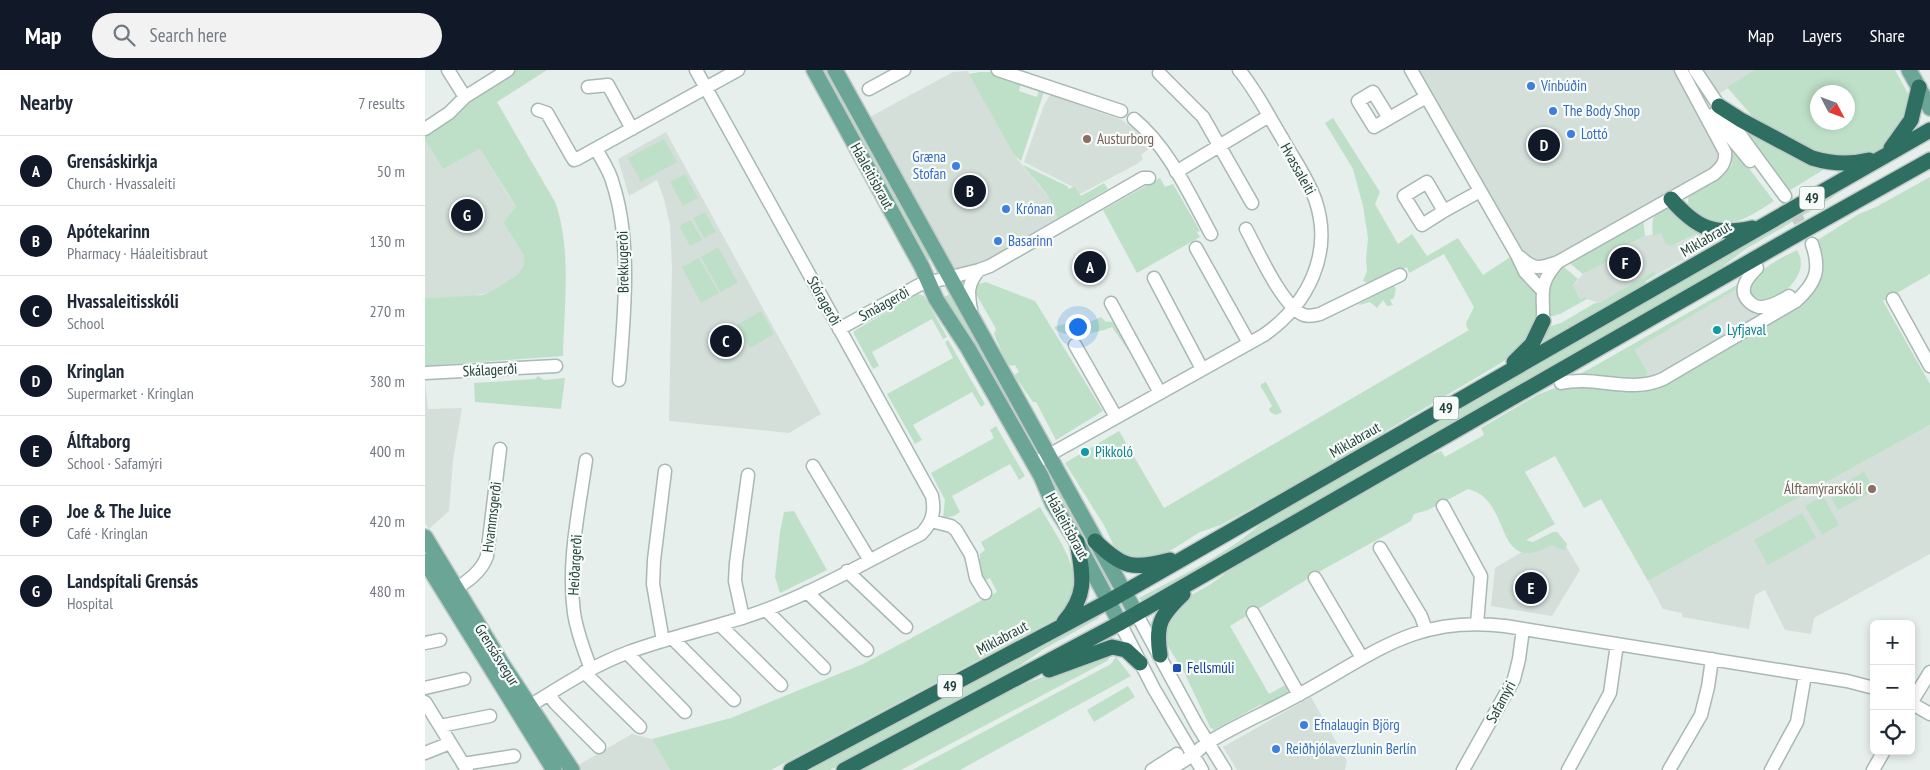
<!DOCTYPE html>
<html lang="en">
<head>
<meta charset="utf-8">
<style>
  body { margin:0; font-family:"PT Sans Narrow",sans-serif; background:#f2f2f3; color:#1f2937 }
  .controls { position:absolute; right:15px; bottom:15px; display:grid; overflow:hidden; border-radius:8px; box-shadow:0 2px 8px #0003 }
  .controls button { width:45px; height:45px; display:grid; place-items:center; padding:0; border:0; border-bottom:1px solid #e0e1e3; background:#fff; color:#1f2937; font:25px sans-serif }
  .compass { position:absolute; left:1385px; top:15px; width:45px; height:45px; border-radius:50%; background:#fff; box-shadow:0 2px 8px #0003; rotate:131deg }
  .you { position:absolute; left:652px; top:256px; width:18px; height:18px; margin:-12px; border:4px solid #fff; border-radius:50%; background:#1a73e8; box-shadow:0 0 0 8px #1a73e833 }
  .badge { display:grid; place-items:center; width:32px; height:32px; border-radius:50%; background:#111827; color:#fff; font-size:16px; font-weight:700 }
  .pin { position:absolute; translate:-50% -50%; border:2px solid #fff; box-shadow:0 1px 5px #0006 }
  .list { margin:0; padding:0; list-style:none }
  h2 { display:flex; justify-content:space-between; align-items:center; height:65px; margin:0; padding:0 20px; font-size:21px }
  h2 small { font-size:16px; font-weight:400; color:#747a83 }
  .list li { display:grid; grid-template-columns:32px 1fr auto; gap:15px; align-items:center; box-sizing:border-box; height:70px; padding:0 20px; border-top:1px solid #e0e1e3 }
  .list b { display:block; font-size:19px; white-space:nowrap }
  .list p { margin:0; font-size:16px; white-space:nowrap; color:#747a83 }
  .list em { font-size:16px; font-style:normal; color:#747a83 }
  .icon { flex:none; width:28px; height:28px; fill:none; stroke:currentColor; stroke-width:2; stroke-linecap:round; stroke-linejoin:round }
  .map { position:relative; flex:none; width:1505px; height:700px; overflow:hidden }
  header { display:flex; align-items:center; gap:30px; box-sizing:border-box; height:70px; padding:0 25px; background:#111827; color:#fff }
  header strong { font-size:24px }
  nav { display:flex; gap:28px; margin-inline-start:auto; font-size:18px }
  .search { width:350px; height:45px; background:#f2f2f3; display:flex; align-items:center; gap:12px; box-sizing:border-box; padding:0 18px; border-radius:28px; color:#747a83; font-size:19px }
  main { display:flex }
  aside { flex:1; background:#fff }
  .map>svg:first-child { display:block }
  .built { fill:#d4dfda }
  .green { fill:#bfe0c8; fill-rule:evenodd }
  .lines { fill:none; stroke-linecap:round; stroke-linejoin:round }
  .minor-tunnel { stroke:#bfccc8; stroke-width:12; stroke-dasharray:12 6; stroke-linecap:butt }
  .minor-casing { stroke:#a8b8b2; stroke-width:15 }
  .major-casing { stroke:#c2cac8; stroke-width:18 }
  .highway-casing { stroke:#c2cac8; stroke-width:18 }
  .minor { stroke:#fff; stroke-width:12 }
  .major { stroke:#6aa596; stroke-width:15 }
  .highway { stroke:#2f6f62; stroke-width:15 }
  .shop-dot { fill:#3f7fe0; stroke:#f7fbf9; stroke-width:2 }
  .education-dot { fill:#8d6e63; stroke:#f7fbf9; stroke-width:2 }
  .culture-dot { fill:#0f9aa8; stroke:#f7fbf9; stroke-width:2 }
  .transit-dot { fill:#1a4fb4; stroke:#f7fbf9; stroke-width:2 }
  .labels { text-anchor:middle; stroke-width:4.5; stroke-linejoin:round; paint-order:stroke }
  .shield { fill:#f7fbf9; stroke:#637a73; stroke-width:1 }
  .shield-label { font-size:14px; font-weight:bold; fill:#24423a }
  .shop-label { font-size:15px; fill:#366cbe; stroke:#f7fbf9; text-anchor:start }
  .education-label { font-size:15px; fill:#785e54; stroke:#f7fbf9; text-anchor:start }
  .street-label { font-size:15px; fill:#24423a; stroke:#f7fbf9 }
  .culture-label { font-size:15px; fill:#0d838f; stroke:#f7fbf9; text-anchor:start }
  .transit-label { font-size:15px; fill:#164399; stroke:#f7fbf9; text-anchor:start }
</style>
</head>
<body>
<header>
<strong>Map</strong>
<div class="search"><svg class="icon" aria-label="search" viewBox="0 0 24 24"><circle cx="10" cy="10" r="6"/><path d="M15 15l6 6"/></svg>Search here</div>
<nav><a>Map</a><a>Layers</a><a>Share</a></nav>
</header>
<main>
<aside>
<h2>Nearby<small>7 results</small></h2>
<ul class="list">
<li><span class="badge">A</span><div><b>Grensáskirkja</b><p>Church · Hvassaleiti</p></div><em>50 m</em></li>
<li><span class="badge">B</span><div><b>Apótekarinn</b><p>Pharmacy · Háaleitisbraut</p></div><em>130 m</em></li>
<li><span class="badge">C</span><div><b>Hvassaleitisskóli</b><p>School</p></div><em>270 m</em></li>
<li><span class="badge">D</span><div><b>Kringlan</b><p>Supermarket · Kringlan</p></div><em>380 m</em></li>
<li><span class="badge">E</span><div><b>Álftaborg</b><p>School · Safamýri</p></div><em>400 m</em></li>
<li><span class="badge">F</span><div><b>Joe &amp; The Juice</b><p>Café · Kringlan</p></div><em>420 m</em></li>
<li><span class="badge">G</span><div><b>Landspítali Grensás</b><p>Hospital</p></div><em>480 m</em></li>
</ul>
</aside>
<div class="map">
<svg width="1505" height="700" viewBox="0 0 1505 700">
  <rect width="100%" height="100%" fill="#e6efeb"/>
  <path class="built" d="M 984,0 L 1332,0 L 1281,32 L 1300,82 L 1296,97 L 1107,200 Z
    M 543,1 L 589,85 L 627,131 L 631,139 L 632,149 L 629,156 L 556,198 L 528,206 L 441,49 L 528,2 Z
    M 625,25 L 697,50 L 709,59 L 725,78 L 716,85 L 718,89 L 712,94 L 655,124 L 650,116 L 648,117 L 599,92 L 619,35 Z
    M 241,62 L 396,344 L 364,363 L 244,351 L 247,197 L 245,155 L 239,129 L 232,110 L 204,126 L 193,89 Z
    M 0,70 L 18,99 L 55,79 L 91,138 L 78,152 L 99,186 L 99,195 L 93,204 L 65,222 L 48,226 L 0,228 Z
    M 1276,162 L 1295,166 L 1289,173 L 1231,205 L 1229,201 L 1174,233 L 1162,229 L 1161,226 L 1155,229 L 1148,215 L 1152,212 L 1153,209 L 1158,204 L 1190,188 L 1197,177 L 1220,166 L 1236,163 L 1252,174 Z
    M 1325,216 L 1329,229 L 1336,231 L 1348,248 L 1225,317 L 1220,307 L 1223,301 L 1208,280 L 1312,218 Z
    M 0,308 L 3,339 L 37,338 L 28,390 L 24,441 L 4,459 L 0,453 Z
    M 1505,355 L 1505,484 L 1389,548 L 1386,564 L 1360,560 L 1340,520 L 1330,525 L 1324,559 L 1257,547 L 1257,543 L 1238,539 L 1223,511 Z
    M 1132,461 L 1155,500 L 1127,546 L 1066,536 L 1070,498 Z
    M 886,627 L 922,691 L 920,700 L 812,700 L 798,677 Z
    M 207,664 L 227,669 L 245,700 L 152,700 L 150,697 Z"/>
  <path class="green" d="M 88,0 L 122,0 L 72,32 L 130,132 C 147,178 139,237 138,286 L 0,296 L 0,228 L 57,225 L 65,222 L 93,204 L 99,195 L 99,186 L 78,152 L 91,137 L 55,79 L 18,99 L 0,70 L 0,62 L 35,34 Z
    M 395,0 L 405,0 L 511,186 L 500,192 Z
    M 1330,0 L 1470,0 L 1486,29 L 1484,46 L 1461,75 L 1451,82 L 1440,87 L 1416,89 L 1390,81 L 1328,47 L 1302,17 ZM 1392,22 L 1422,22 L 1422,52 L 1392,52 Z
    M 555,2 L 567,2 L 596,12 L 594,21 L 612,27 L 614,20 L 619,22 L 596,91 L 589,85 L 544,4 Z
    M 908,48 L 955,122 L 950,134 L 973,174 L 987,164 L 1002,186 L 1033,168 L 1058,205 L 1087,186 L 1110,219 L 1114,227 L 1114,252 L 1103,273 L 1076,293 L 961,361 L 941,376 L 796,455 L 775,462 L 748,479 L 723,491 L 693,485 L 679,455 L 640,393 L 694,361 L 739,438 L 1044,260 L 1042,258 L 1041,253 L 1049,237 L 1019,184 L 984,203 L 982,197 L 949,215 L 938,211 L 942,201 L 941,189 L 943,168 L 938,136 L 928,99 L 900,53 Z
    M 1309,51 L 1403,97 L 1362,122 Z
    M 1296,62 L 1349,131 C 1322,148 1303,163 1273,144 C 1265,139 1261,135 1264,125 L 1297,105 L 1307,95 L 1306,86 Z
    M 239,69 L 252,92 L 216,112 L 203,88 Z
    M 1493,72 L 1422,117 L 1396,135 L 1319,180 L 1292,201 L 717,532 L 714,528 C 757,505 803,484 839,451 L 1035,340 Z
    M 598,95 L 642,116 L 644,119 L 650,116 L 656,126 L 679,113 L 683,119 L 632,149 C 630,127 610,112 598,95 Z
    M 260,104 L 273,128 L 258,136 L 245,112 Z
    M 1505,107 L 1505,204 L 1458,231 L 1505,314 L 1505,355 L 1223,511 L 1176,429 L 1159,438 L 1130,386 L 1100,402 L 1130,454 L 1101,470 L 1108,472 L 1128,462 L 1133,463 L 1142,474 L 1140,480 L 1134,479 L 1127,475 C 1067,508 1089,430 1043,419 L 1003,440 L 989,444 L 986,451 L 899,499 L 805,556 L 844,624 L 862,614 L 863,623 L 852,632 L 835,635 L 789,660 L 785,657 L 759,602 L 744,578 L 737,557 L 761,528 L 786,514 L 809,497 L 990,391 L 1016,381 L 1020,387 L 1059,365 L 1056,358 L 1112,325 L 1130,318 L 1145,314 L 1208,320 L 1381,227 L 1391,171 L 1434,144 L 1451,137 Z
    M 735,108 L 740,117 L 748,114 L 775,161 L 772,162 L 775,167 L 712,203 L 678,140 Z
    M 1246,135 L 1276,162 L 1246,176 L 1241,174 L 1236,163 L 1228,166 C 1226,147 1228,142 1246,135 Z
    M 280,142 L 291,162 L 279,168 L 268,148 Z
    M 1218,148 L 1220,166 L 1197,177 L 1190,188 L 1158,204 L 1143,192 Z
    M 266,150 L 277,170 L 265,176 L 254,156 Z
    M 293,177 L 313,213 L 295,222 L 276,187 Z
    M 1372,180 C 1390,208 1341,243 1325,224 C 1326,201 1354,189 1372,180 Z
    M 274,188 L 294,223 L 276,233 L 257,197 Z
    M 1139,197 L 1153,209 L 1148,215 L 1155,229 L 1161,226 L 1162,229 L 1135,244 L 1124,247 L 1124,210 L 1132,198 Z
    M 1229,201 L 1231,205 L 1221,211 L 1219,216 L 1107,280 L 1123,257 L 1136,253 L 1170,233 L 1174,233 Z
    M 561,212 L 610,231 L 678,341 L 631,370 L 611,332 L 608,332 L 589,305 L 594,302 L 590,295 L 587,296 L 582,294 L 569,264 L 571,259 L 551,224 L 553,214 Z
    M 1312,215 L 1312,218 L 1308,221 L 1209,280 L 1223,302 L 1220,307 L 1212,308 L 1152,306 Z
    M 968,216 L 971,218 L 969,228 L 965,230 L 968,235 L 962,236 L 958,230 L 952,238 L 945,232 L 935,235 L 934,234 Z
    M 527,223 L 612,379 L 609,380 L 517,228 Z
    M 493,224 L 499,226 L 522,267 L 518,269 L 507,249 L 447,282 L 454,296 L 448,299 L 429,264 L 429,261 Z
    M 336,241 L 349,264 L 325,278 L 312,255 Z
    M 676,247 L 681,252 C 698,249 700,267 706,279 L 703,280 L 687,257 C 675,263 635,270 629,257 L 654,250 C 662,254 668,251 676,247 Z
    M 523,270 L 560,334 L 556,337 L 547,322 L 488,355 L 497,370 L 490,374 L 462,324 L 528,288 L 520,272 Z
    M 113,306 L 119,310 L 140,308 L 136,339 L 50,332 L 49,313 L 110,309 Z
    M 841,312 L 857,342 L 851,345 L 845,342 L 844,339 L 847,336 L 838,320 L 836,318 L 836,314 Z
    M 571,356 L 600,406 L 594,410 L 585,394 L 527,426 L 535,442 L 529,446 L 518,448 L 520,430 L 506,403 L 569,368 L 565,360 Z
    M 623,397 L 686,510 L 682,512 L 653,461 L 646,452 L 619,400 Z
    M 1439,402 L 1450,420 L 1413,440 L 1403,422 Z
    M 1398,426 L 1414,455 L 1397,465 L 1380,436 Z
    M 615,437 C 628,460 659,502 648,528 C 646,534 641,540 638,545 L 346,700 L 245,700 L 227,669 L 306,648 L 438,594 L 572,522 L 565,508 L 559,511 L 555,508 L 555,484 L 560,480 L 556,472 Z
    M 369,441 L 402,500 L 355,523 L 350,507 L 355,462 L 359,442 Z
    M 1377,443 L 1391,468 L 1343,495 L 1329,470 Z
    M 672,544 L 674,548 L 619,579 L 565,616 L 405,700 L 379,700 Z
    M 689,581 L 682,591 L 476,700 L 435,700 L 596,615 Z
    M 691,587 L 706,606 L 535,700 L 487,700 L 686,594 Z
    M 703,616 L 710,627 L 669,652 L 662,640 Z"/>
  <g class="lines">
    <path class="minor-tunnel" d="M 1360,126 L 1387,174"/>
    <defs>
      <path id="minor" d="M 23,0 L 40,27
        M 573,0 L 696,41
        M 986,0 L 1092,185 L 1100,202 L 1117,220
        M 1270,0 L 1294,36 L 1360,126
        M 734,3 L 778,47 L 827,133
        M 163,17 L 183,15 L 207,59
        M 444,19 L 479,0
        M 113,40 L 122,43 L 147,87 L 149,90 L 152,89 L 313,0
        M 1287,45 L 1325,91
        M 964,48 L 948,22 L 933,31 L 949,57 L 1001,27
        M 709,49 C 744,78 764,124 786,164
        M 0,59 L 24,43 L 40,27 L 83,0
        M 171,79 C 177,90 185,101 188,114 C 207,172 199,249 194,310
        M 751,102 L 844,46
        M 1019,141 L 997,155 L 979,126 L 1002,112 L 1019,141 L 1055,121
        M 821,159 C 832,179 858,238 879,245 C 884,247 890,245 895,244 L 975,205
        M 771,178 L 824,273
        M 1095,187 C 1110,201 1115,198 1133,192
        M 1332,198 C 1324,206 1314,217 1321,228 C 1324,232 1329,236 1334,237 C 1344,238 1356,231 1364,226
        M 729,208 L 777,299
        M 1468,229 L 1505,296
        M 686,233 L 735,323
        M 546,240 C 543,223 542,214 554,200
        M 1118,251 C 1119,223 1112,215 1133,192 L 1289,104 C 1297,97 1301,92 1300,82 L 1256,0
        M 414,259 L 494,215 L 554,200 L 565,196 L 718,108 L 724,108
        M 650,275 L 691,347
        M 0,303 L 131,296
        M 1136,313 C 1170,305 1205,324 1238,309 L 1371,231 C 1391,213 1396,200 1387,174
        M 161,390 C 154,440 142,492 149,543 C 152,562 159,581 166,599
        M 615,390 L 839,265 C 883,234 909,183 890,129 C 882,107 868,88 857,68 C 843,45 831,20 814,0
        M 388,396 L 444,489
        M 1018,436 L 1056,506 L 1052,554
        M 506,451 L 526,456 L 531,460 L 546,485 L 551,508 L 560,523
        M 955,478 L 996,546 L 1001,560
        M 422,501 L 481,557
        M 890,508 L 937,588
        M 382,522 L 442,580
        M 23,524 C 38,514 56,504 62,486 L 75,379
        M 341,540 L 399,598
        M 711,543 L 772,655 L 800,700
        M 828,543 L 874,625
        M 318,548 L 310,511 L 311,493 L 323,405
        M 695,553 L 729,619 L 777,700
        M 295,555 L 356,615
        M 247,568 L 309,630
        M 238,571 L 228,514 L 229,490 L 240,401
        M 0,573 L 15,570
        M 202,583 L 260,642
        M 159,602 L 215,657
        M 0,618 L 39,609
        M 124,624 L 130,633 L 174,677
        M 0,632 L 42,700
        M 1486,633 L 1505,602
        M 1486,633 L 1505,644
        M 98,640 C 132,619 166,596 204,582 C 256,563 310,554 360,532 C 407,513 451,486 496,464 C 508,452 510,441 507,426 L 271,0
        M 15,656 L 65,646
        M 0,683 L 25,673
        M 38,694 L 89,686
        M 727,700 L 752,684
        M 743,700 C 752,695 761,690 769,684 C 774,680 778,675 784,672 C 813,654 845,641 875,624 C 949,584 990,545 1080,556 L 1422,611 L 1449,618
        M 1038,700 L 1089,609 L 1094,589 L 1098,559
        M 1143,700 L 1185,623 L 1192,574
        M 1244,700 L 1276,645 L 1283,617 L 1287,589
        M 1346,700 L 1372,652 L 1380,605
        M 1448,700 L 1459,681"/>
      <path id="major" d="M 389,0 L 497,197 L 511,229 L 543,278 L 616,406 L 628,434 L 652,472 L 695,553
        M 410,0 L 711,543
        M 1484,0 L 1505,38
        M 0,467 L 77,594 L 147,700
        M 0,491 L 129,700"/>
      <path id="highway" d="M 1294,36 L 1316,50 L 1387,88 C 1407,94 1424,95 1444,90
        M 1466,78 L 1486,50 L 1494,17
        M 1246,129 C 1271,158 1289,166 1327,158
        M 1089,292 L 1107,274 L 1118,251
        M 670,471 C 698,498 707,500 745,490
        M 639,552 C 663,524 658,506 652,472
        M 735,585 C 730,554 736,545 758,524
        M 624,600 L 687,577 L 701,580 L 715,593
        M 366,700 L 684,531 L 1505,60
        M 419,700 L 695,553 L 1364,169 L 1505,90"/>
    </defs>
    <use href="#minor" class="minor-casing"/>
    <use href="#major" class="major-casing"/>
    <use href="#highway" class="highway-casing"/>
    <use href="#minor" class="minor"/>
    <use href="#major" class="major"/>
    <use href="#highway" class="highway"/>
  </g>
  <g class="shop-dot">
    <circle cx="1106" cy="16" r="5"/>
    <circle cx="1128" cy="41" r="5"/>
    <circle cx="1146" cy="64" r="5"/>
    <circle cx="531" cy="96" r="5"/>
    <circle cx="581" cy="139" r="5"/>
    <circle cx="573" cy="171" r="5"/>
    <circle cx="879" cy="655" r="5"/>
    <circle cx="851" cy="679" r="5"/>
  </g>
  <g class="education-dot">
    <circle cx="662" cy="69" r="5"/>
    <circle cx="1447" cy="419" r="5"/>
  </g>
  <g class="culture-dot">
    <circle cx="1292" cy="260" r="5"/>
    <circle cx="660" cy="382" r="5"/>
  </g>
  <rect class="transit-dot" x="747" y="593" width="10" height="10" rx="2.5"/>
  <g class="labels">
    <g class="shield">
      <rect x="1374.5" y="116.5" width="25" height="23" rx="4"/>
      <rect x="1008.5" y="326.5" width="25" height="23" rx="4"/>
      <rect x="512.5" y="604.5" width="25" height="23" rx="4"/>
    </g>
    <g class="shield-label">
      <text x="1387" y="133">49</text>
      <text x="1021" y="343">49</text>
      <text x="525" y="621">49</text>
    </g>
    <g class="shop-label">
      <text x="1116" y="21">Vínbúðin</text>
      <text x="1138" y="46">The Body Shop</text>
      <text x="1156" y="69">Lottó</text>
      <text x="521" y="92" text-anchor="end">Græna<tspan x="521" dy="17">Stofan</tspan></text>
      <text x="591" y="144">Krónan</text>
      <text x="583" y="176">Basarinn</text>
      <text x="889" y="660">Efnalaugin Björg</text>
      <text x="861" y="684">Reiðhjólaverzlunin Berlín</text>
    </g>
    <g class="education-label">
      <text x="672" y="74">Austurborg</text>
      <text x="1437" y="424" text-anchor="end">Álftamýrarskóli</text>
    </g>
    <g class="street-label">
      <text transform="translate(873 99) rotate(61)" y="5">Hvassaleiti</text>
      <text transform="translate(447 106) rotate(61)" y="5">Háaleitisbraut</text>
      <text transform="translate(1281 169) rotate(-30)" y="5">Miklabraut</text>
      <text transform="translate(198 192) rotate(-91)" y="5">Brekkugerði</text>
      <text transform="translate(399 231) rotate(61)" y="5">Stóragerði</text>
      <text transform="translate(459 234) rotate(-29)" y="5">Smáagerði</text>
      <text transform="translate(65 300) rotate(-3)" y="5">Skálagerði</text>
      <text transform="translate(930 370) rotate(-30)" y="5">Miklabraut</text>
      <text transform="translate(67 447) rotate(-83)" y="5">Hvammsgerði</text>
      <text transform="translate(642 456) rotate(61)" y="5">Háaleitisbraut</text>
      <text transform="translate(150 495) rotate(-87)" y="5">Heiðargerði</text>
      <text transform="translate(577 568) rotate(-28)" y="5">Miklabraut</text>
      <text transform="translate(72 585) rotate(58)" y="5">Grensásvegur</text>
      <text transform="translate(1076 632) rotate(-62)" y="5">Safamýri</text>
    </g>
    <g class="culture-label">
      <text x="1302" y="265">Lyfjaval</text>
      <text x="670" y="387">Pikkoló</text>
    </g>
    <g class="transit-label">
      <text x="762" y="603">Fellsmúli</text>
    </g>
  </g>
</svg>
<div class="controls">
<button>+</button>
<button>−</button>
<button><svg class="icon" aria-label="locate" viewBox="0 0 24 24"><circle cx="12" cy="12" r="6"/><path d="M12 2v4M12 18v4M2 12h4M18 12h4"/></svg></button>
</div>
<svg class="compass" viewBox="-18 -18 36 36"><path d="M0-13l5 13h-10z" fill="#e53935"/><path d="M0 13l5-13h-10z" fill="#747a83"/></svg>
<div class="you"></div>
<div class="pin badge" style="left:665px;top:197px">A</div>
<div class="pin badge" style="left:545px;top:121px">B</div>
<div class="pin badge" style="left:301px;top:271px">C</div>
<div class="pin badge" style="left:1119px;top:75px">D</div>
<div class="pin badge" style="left:1106px;top:518px">E</div>
<div class="pin badge" style="left:1200px;top:193px">F</div>
<div class="pin badge" style="left:42px;top:145px">G</div>
</div>
</main>
</body>
</html>
